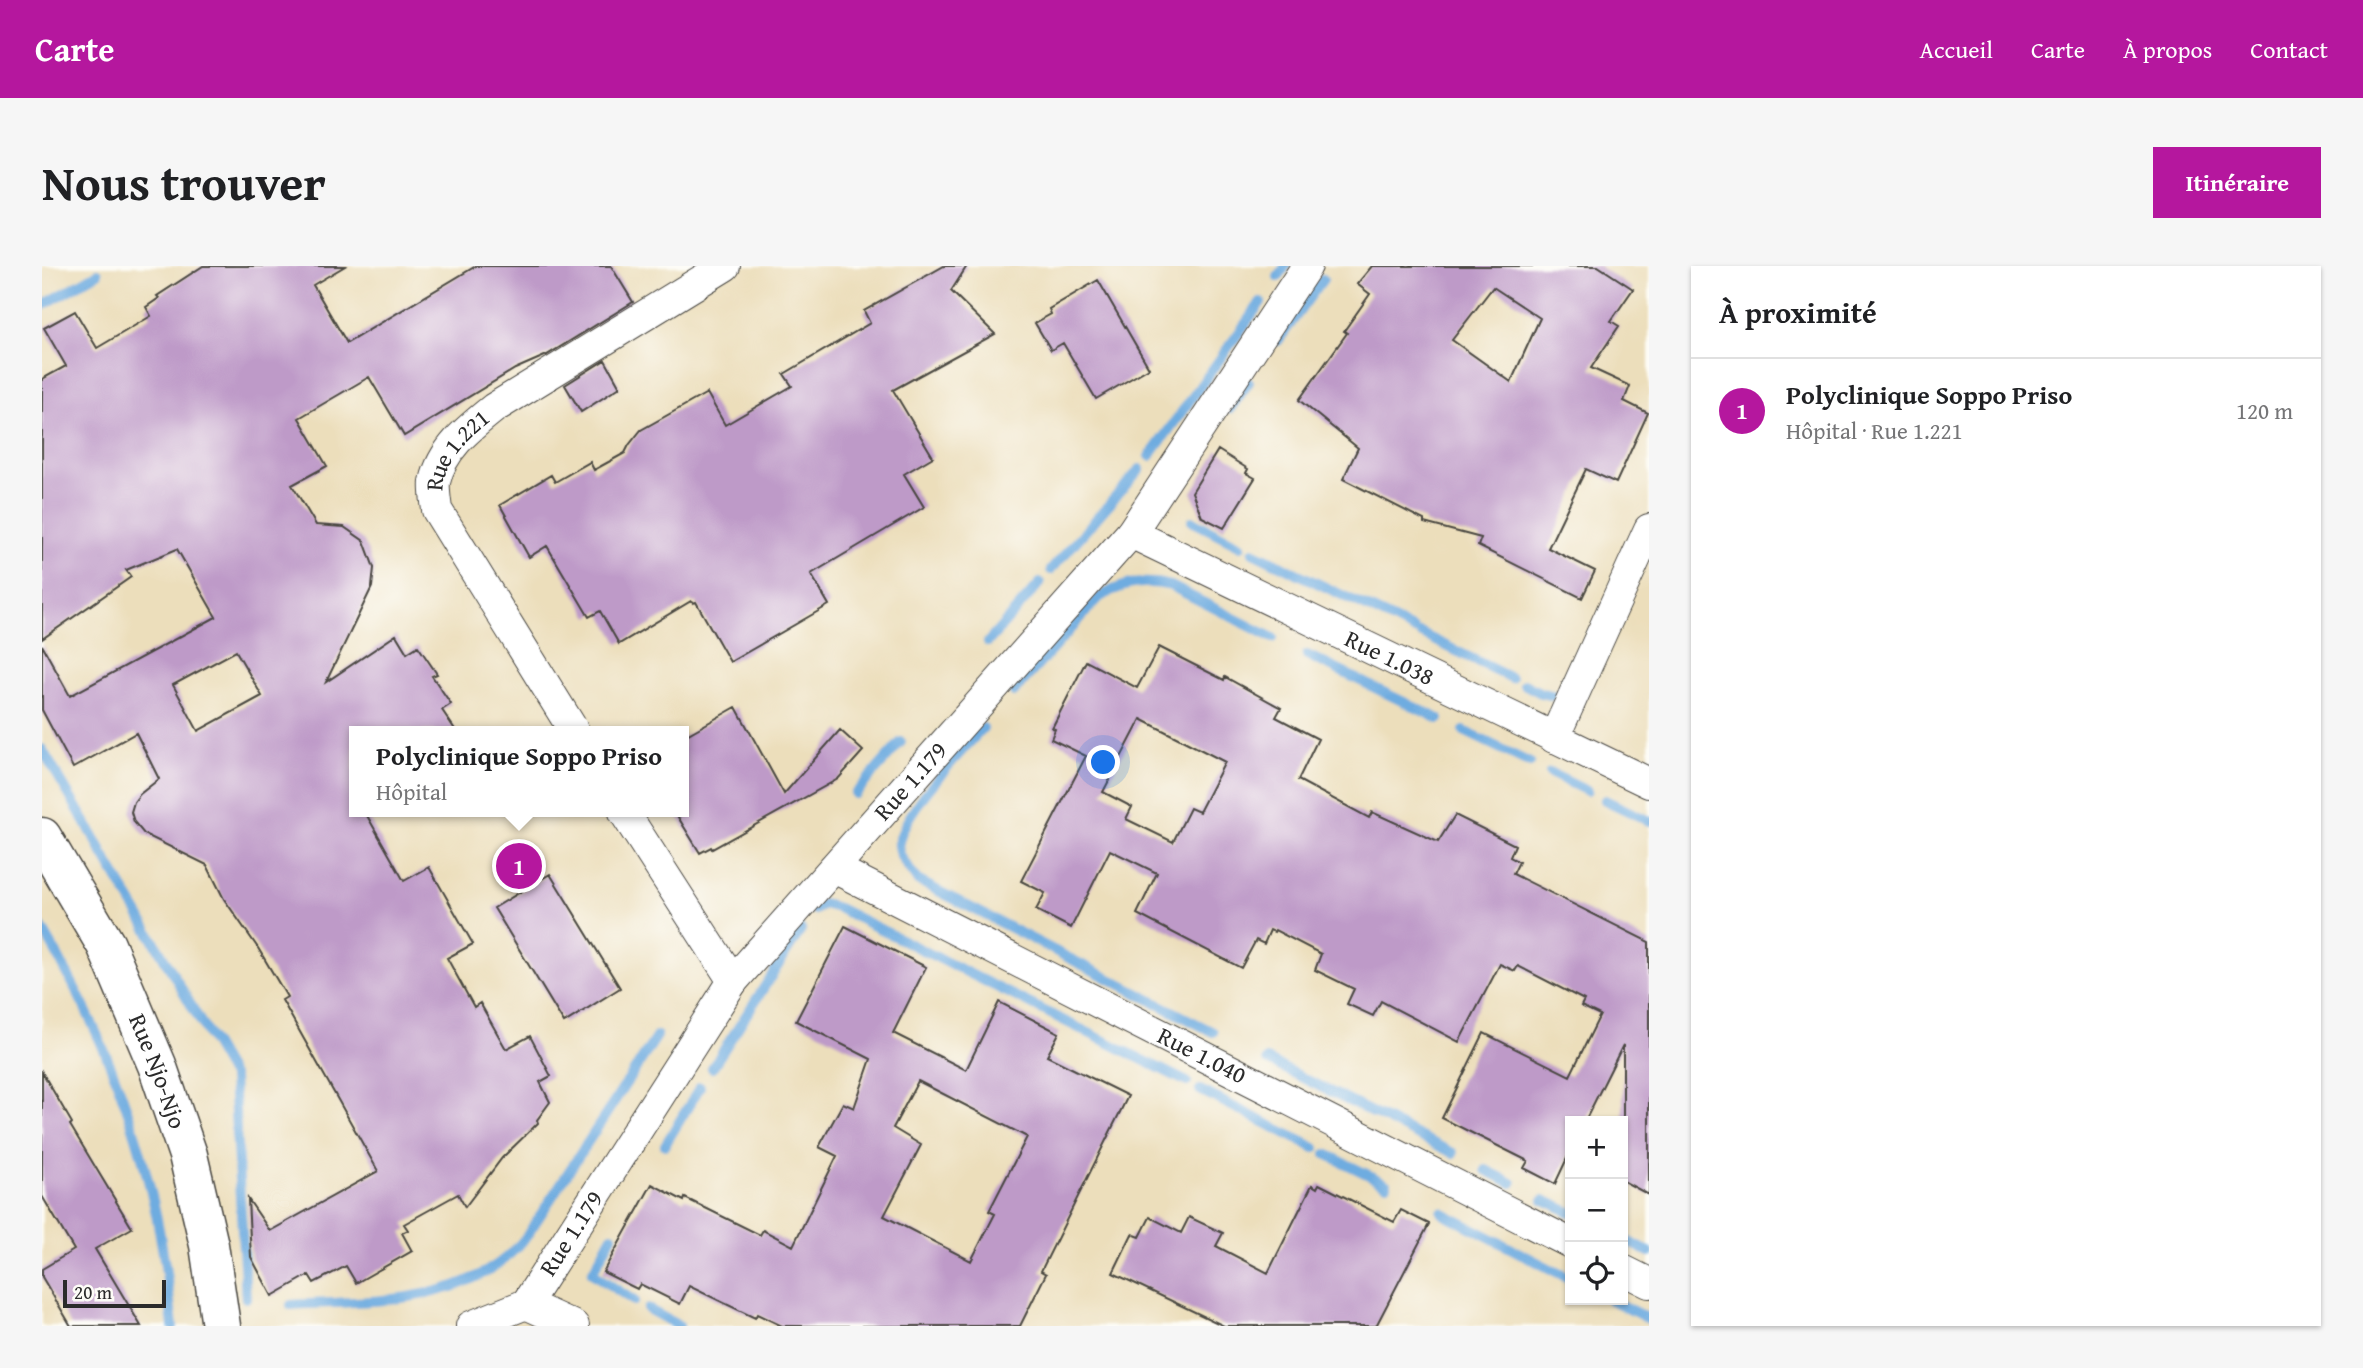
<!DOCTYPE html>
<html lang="fr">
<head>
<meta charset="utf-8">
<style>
  body { margin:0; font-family:"Gentium Book Plus",serif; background:#f6f6f6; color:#202124 }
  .controls { position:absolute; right:21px; bottom:21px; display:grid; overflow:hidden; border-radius:0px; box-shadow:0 2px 5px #0004 }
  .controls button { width:63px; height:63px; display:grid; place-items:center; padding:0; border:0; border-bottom:2px solid #e0e0e0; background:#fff; color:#202124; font:35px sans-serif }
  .scale { position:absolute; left:21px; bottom:18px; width:103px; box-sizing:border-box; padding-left:7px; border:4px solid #2b2b2b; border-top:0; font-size:19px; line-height:24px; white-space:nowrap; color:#2b2b2b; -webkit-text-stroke:5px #fdfcf7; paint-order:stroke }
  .you { position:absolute; left:1062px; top:497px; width:24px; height:24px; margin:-18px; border:5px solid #fff; border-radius:50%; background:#1a73e8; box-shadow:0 0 0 10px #1a73e833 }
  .badge { display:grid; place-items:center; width:46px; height:46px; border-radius:50%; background:#b5179e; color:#fff; font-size:23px; font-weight:700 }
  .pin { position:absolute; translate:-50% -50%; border:4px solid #fff; box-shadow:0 2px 7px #0006 }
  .popup { position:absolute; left:307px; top:460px; width:340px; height:91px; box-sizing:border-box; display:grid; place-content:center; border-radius:0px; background:#fff; filter:drop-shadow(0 2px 5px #0005); font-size:23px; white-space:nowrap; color:#757577 }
  .popup b { font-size:26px; color:#202124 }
  .popup::after { content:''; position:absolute; left:50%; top:100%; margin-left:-14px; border:14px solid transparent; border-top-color:#fff }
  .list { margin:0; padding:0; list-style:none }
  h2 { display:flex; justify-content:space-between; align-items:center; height:91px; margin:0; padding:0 28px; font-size:30px }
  h2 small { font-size:23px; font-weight:400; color:#757577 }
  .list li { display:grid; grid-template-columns:46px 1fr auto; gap:21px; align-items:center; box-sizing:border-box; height:105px; padding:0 28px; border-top:2px solid #e0e0e0 }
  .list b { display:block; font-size:26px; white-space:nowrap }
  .list p { margin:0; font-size:23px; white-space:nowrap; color:#757577 }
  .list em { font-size:23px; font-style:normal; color:#757577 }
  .icon { flex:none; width:38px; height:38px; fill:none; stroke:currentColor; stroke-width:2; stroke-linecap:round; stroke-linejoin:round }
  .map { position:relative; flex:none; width:1607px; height:1060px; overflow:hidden; border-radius:0px }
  header { display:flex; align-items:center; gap:42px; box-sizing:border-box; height:98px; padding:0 35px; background:#b5179e; color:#fff }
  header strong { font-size:33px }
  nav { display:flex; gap:38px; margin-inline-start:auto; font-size:24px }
  .intro { display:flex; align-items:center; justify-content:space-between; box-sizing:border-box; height:168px; padding:0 42px }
  h1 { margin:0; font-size:49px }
  .button { padding:18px 32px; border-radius:0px; background:#b5179e; color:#fff; font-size:24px; font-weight:700 }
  main { display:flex; gap:42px; padding:0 42px }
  aside { flex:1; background:#fff; border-radius:0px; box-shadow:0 2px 5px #0004 }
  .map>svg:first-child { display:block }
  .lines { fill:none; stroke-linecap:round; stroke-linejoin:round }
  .stream { stroke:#6eace0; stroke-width:10 }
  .building { fill:#be9ac8; fill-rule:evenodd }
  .minor-casing { stroke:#484641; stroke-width:32 }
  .secondary-casing { stroke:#484641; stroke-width:41 }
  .minor { stroke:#fff; stroke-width:30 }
  .secondary { stroke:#fff; stroke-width:38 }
  .labels { text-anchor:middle; stroke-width:6; stroke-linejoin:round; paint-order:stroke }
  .street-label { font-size:24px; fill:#2b2b2b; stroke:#fdfcf7 }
</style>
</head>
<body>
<header>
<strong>Carte</strong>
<nav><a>Accueil</a><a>Carte</a><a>À propos</a><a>Contact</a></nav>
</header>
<div class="intro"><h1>Nous trouver</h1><a class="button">Itinéraire</a></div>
<main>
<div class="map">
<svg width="1607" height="1060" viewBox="0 0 1607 1060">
  <rect width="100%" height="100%" fill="#fdfcf7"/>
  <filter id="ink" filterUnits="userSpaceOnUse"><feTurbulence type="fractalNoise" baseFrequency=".0143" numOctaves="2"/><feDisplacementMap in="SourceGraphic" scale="14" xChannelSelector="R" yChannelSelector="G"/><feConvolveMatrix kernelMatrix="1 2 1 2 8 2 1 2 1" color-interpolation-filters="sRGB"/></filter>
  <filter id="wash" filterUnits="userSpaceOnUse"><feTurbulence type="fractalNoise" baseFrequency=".00686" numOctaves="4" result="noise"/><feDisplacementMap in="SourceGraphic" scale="28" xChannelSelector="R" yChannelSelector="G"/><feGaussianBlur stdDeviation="1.57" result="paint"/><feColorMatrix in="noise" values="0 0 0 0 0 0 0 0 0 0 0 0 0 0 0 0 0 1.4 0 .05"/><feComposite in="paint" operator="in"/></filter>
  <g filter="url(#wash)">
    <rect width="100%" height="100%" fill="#ecdebb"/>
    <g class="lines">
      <path class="stream" d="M 1236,11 L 1244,0
        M 0,40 L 56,7
        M 1236,75 L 1281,13
        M 1188,143 L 1207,116
        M 1108,190 L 1219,36
        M 1150,255 L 1199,280
        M 1211,286 L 1372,364
        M 1009,304 L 1098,203
        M 1378,367 L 1469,412
        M 946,376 L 998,317
        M 1265,389 L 1397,453
        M 1482,418 L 1499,427 L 1513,430
        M 972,426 L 1058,331 C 1080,317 1103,313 1129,320 L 1231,372
        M 941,462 C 920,486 850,555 857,586 C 860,595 870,606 875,614 L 1171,766
        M 1422,465 L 1488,497
        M 0,483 L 59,583
        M 1508,507 L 1545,525
        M 813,528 L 859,476
        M 1563,534 L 1607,555
        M 58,583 L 96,647
        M 773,644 L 781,638 L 796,642 L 1145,816
        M 96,647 L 191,812 L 204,1032
        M 0,662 C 47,742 85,827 107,918 C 119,964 125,1012 131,1060
        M 1225,794 L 1411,887
        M 670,802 L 759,664
        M 1158,824 L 1273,882
        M 623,879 L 658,821
        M 1284,888 L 1345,918
        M 1444,904 L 1470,917
        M 1502,934 L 1528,946
        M 1399,946 L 1528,1013
        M 570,970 L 550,1007 L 592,1035
        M 1581,973 L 1607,986
        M 1569,1034 L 1607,1053
        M 249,1039 C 329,1034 429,1041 484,971 L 615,770
        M 606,1043 L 637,1060"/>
    </g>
    <g id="blocks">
      <path class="building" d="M 161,0 L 303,0 L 271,19 L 305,77 L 434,0 L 569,0 L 591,36 L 505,89 L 473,103 L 362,170 L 327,111 L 257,152 L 285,200 L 250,219 L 274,259 L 302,261 L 322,275 L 332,302 L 330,321 L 284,416 L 354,369 L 365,387 L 376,380 L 395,408 L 390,410 L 409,438 L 400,444 L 414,465 L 312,465 L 312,546 L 323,546 L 362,615 L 387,601 L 431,678 L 405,692 L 432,741 L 438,737 L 464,783 L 488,770 L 509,810 L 498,816 L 508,836 L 495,854 L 496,857 L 460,892 L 423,941 L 416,928 L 362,958 L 366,964 L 360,967 L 370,985 L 314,1017 L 304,1000 L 272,1017 L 267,1009 L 230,1030 L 209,991 L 206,933 L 228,965 L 336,905 L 240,734 L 245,731 L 216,682 L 182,633 L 165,599 L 102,568 L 92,556 L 89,546 L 92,536 L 98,528 L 117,513 L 94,467 L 31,502 L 0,444 L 0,379 L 28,430 L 174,351 L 135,283 L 84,304 L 89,311 L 0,373 L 0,113 L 24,100 L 2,62 L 33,45 L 55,82 L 109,50 L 104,41 L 117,32 L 115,30 ZM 194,385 L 220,430 L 156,465 L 131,419 Z
        M 902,0 L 925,0 L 909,25 L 953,68 L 851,124 L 891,191 L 862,208 L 882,241 L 769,308 L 787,339 L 688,396 L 654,336 L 651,337 L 649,335 L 577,378 L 558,345 L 547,351 L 505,280 L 487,291 L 458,239 L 509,209 L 513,216 L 548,196 L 552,204 L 583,187 L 587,179 L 599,164 L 665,127 L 683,159 L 750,120 L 742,108 L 828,57 L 822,45 Z
        M 1330,0 L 1556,0 L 1591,23 L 1569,55 L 1577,60 L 1549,102 L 1588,120 L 1582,135 L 1606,147 L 1574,217 L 1544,203 L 1506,282 L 1553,305 L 1540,332 L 1436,280 L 1439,272 L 1382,257 L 1382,254 L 1301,213 L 1316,182 L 1257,134 L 1305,67 L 1302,65 L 1328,28 L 1315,18 ZM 1451,21 L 1498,52 L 1469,116 L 1410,74 Z
        M 1056,14 L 1107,102 L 1054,133 L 1021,77 L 1009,84 L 993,57 L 1009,48 L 1007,43 Z
        M 563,94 L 578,121 L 539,146 L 523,119 Z
        M 1176,184 L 1206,203 L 1204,207 L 1213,212 L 1182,262 L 1160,251 L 1150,226 Z
        M 1117,381 L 1182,414 L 1183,411 L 1239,442 L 1234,451 L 1276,473 L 1256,514 L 1327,552 L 1330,546 L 1396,576 L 1413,549 L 1473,579 L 1468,591 L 1477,596 L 1471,608 L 1607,676 L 1607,929 L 1581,915 L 1581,779 L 1543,855 L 1528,855 L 1528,886 L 1513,918 L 1482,902 L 1486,895 L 1400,852 L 1442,767 L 1528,810 L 1558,749 L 1539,740 L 1542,734 L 1476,700 L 1473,705 L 1458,698 L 1417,776 L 1339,735 L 1331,750 L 1305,738 L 1312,723 L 1273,704 L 1279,688 L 1233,664 L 1232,666 L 1228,664 L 1222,678 L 1214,674 L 1199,702 L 1095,648 L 1115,607 L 1068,584 L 1029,662 L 994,644 L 1003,627 L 979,615 L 1044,490 L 1009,473 L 1013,463 L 1010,462 L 1044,395 L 1095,422 ZM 1099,453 L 1183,496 L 1157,546 L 1148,542 L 1131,576 L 1084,553 L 1090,541 L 1061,526 Z
        M 694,441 L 742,528 L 798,464 L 821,485 L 796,513 L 670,583 L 669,581 L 658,587 L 636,551 L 641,548 L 641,471 Z
        M 508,608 L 578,722 L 522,757 L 452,642 Z
        M 803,660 L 884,701 L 851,767 L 924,804 L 957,736 L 1017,767 L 1005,790 L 1086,830 L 999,1005 L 1004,1008 L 978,1060 L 740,1060 L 715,1048 L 713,1052 L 647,1020 L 638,1038 L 598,1018 L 595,1023 L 561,1006 L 610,918 L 642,935 L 643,932 L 718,969 L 721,964 L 751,980 L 795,890 L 777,881 L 801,837 L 812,842 L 829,793 L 754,755 ZM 876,815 L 985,871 L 947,945 L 953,948 L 929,995 L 842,950 L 879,879 L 851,862 Z
        M 0,806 L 30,857 L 28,859 L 90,962 L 53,983 L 99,1060 L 29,1060 L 0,1011 L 0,1003 L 32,984 L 0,930 Z
        M 1277,918 L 1352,956 L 1359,944 L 1387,958 L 1334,1060 L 1182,1060 L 1071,1007 L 1090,968 L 1098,971 L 1108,951 L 1139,967 L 1147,951 L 1181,967 L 1174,980 L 1226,1007 L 1270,919 L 1275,922 Z"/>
    </g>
  </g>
  <g filter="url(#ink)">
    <use href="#blocks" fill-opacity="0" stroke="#484641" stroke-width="2"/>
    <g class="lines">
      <defs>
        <g id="minor">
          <path id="s1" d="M 1089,267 L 1607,517"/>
          <path id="s2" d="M 532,465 L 395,244 C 394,235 392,224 393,216 C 400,183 427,162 452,142 L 683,0"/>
          <path d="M 1512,472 L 1607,263"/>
          <path d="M 582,546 L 691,715"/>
          <path id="s3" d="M 792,602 L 1528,977"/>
          <path d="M 1581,1004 L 1607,1017"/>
          <path id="s4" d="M 484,1038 L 691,715 L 1089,267 L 1265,0"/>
          <path d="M 484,1038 L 532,1060"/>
          <path d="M 429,1060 L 484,1038"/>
        </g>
        <g id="secondary">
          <path id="s5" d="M 0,571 L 64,679 L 115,799 L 146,889 L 167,979 L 179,1060"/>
        </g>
      </defs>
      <use href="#minor" class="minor-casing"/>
      <use href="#secondary" class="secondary-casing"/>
      <use href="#minor" class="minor"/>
      <use href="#secondary" class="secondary"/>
    </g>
  </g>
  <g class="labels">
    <g class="street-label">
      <text dy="8" stroke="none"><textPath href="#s2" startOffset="327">Rue 1.221</textPath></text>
      <text dy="8" stroke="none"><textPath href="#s1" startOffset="287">Rue 1.038</textPath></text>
      <text dy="8" stroke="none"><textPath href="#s4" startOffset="651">Rue 1.179</textPath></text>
      <text dy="8" stroke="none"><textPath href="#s3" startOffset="413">Rue 1.040</textPath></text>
      <text dy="8" stroke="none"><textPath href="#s5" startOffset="262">Rue Njo-Njo</textPath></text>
      <text dy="8" stroke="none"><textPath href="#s4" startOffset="84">Rue 1.179</textPath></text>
    </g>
  </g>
</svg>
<div class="controls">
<button>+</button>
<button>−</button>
<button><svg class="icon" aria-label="locate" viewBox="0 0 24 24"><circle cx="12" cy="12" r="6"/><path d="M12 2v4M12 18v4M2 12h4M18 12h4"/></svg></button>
</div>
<div class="scale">20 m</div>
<div class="you"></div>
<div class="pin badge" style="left:477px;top:600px">1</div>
<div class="popup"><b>Polyclinique Soppo Priso</b>Hôpital</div>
</div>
<aside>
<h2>À proximité<small></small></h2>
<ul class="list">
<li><span class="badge">1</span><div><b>Polyclinique Soppo Priso</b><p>Hôpital · Rue 1.221</p></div><em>120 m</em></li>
</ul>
</aside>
</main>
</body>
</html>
